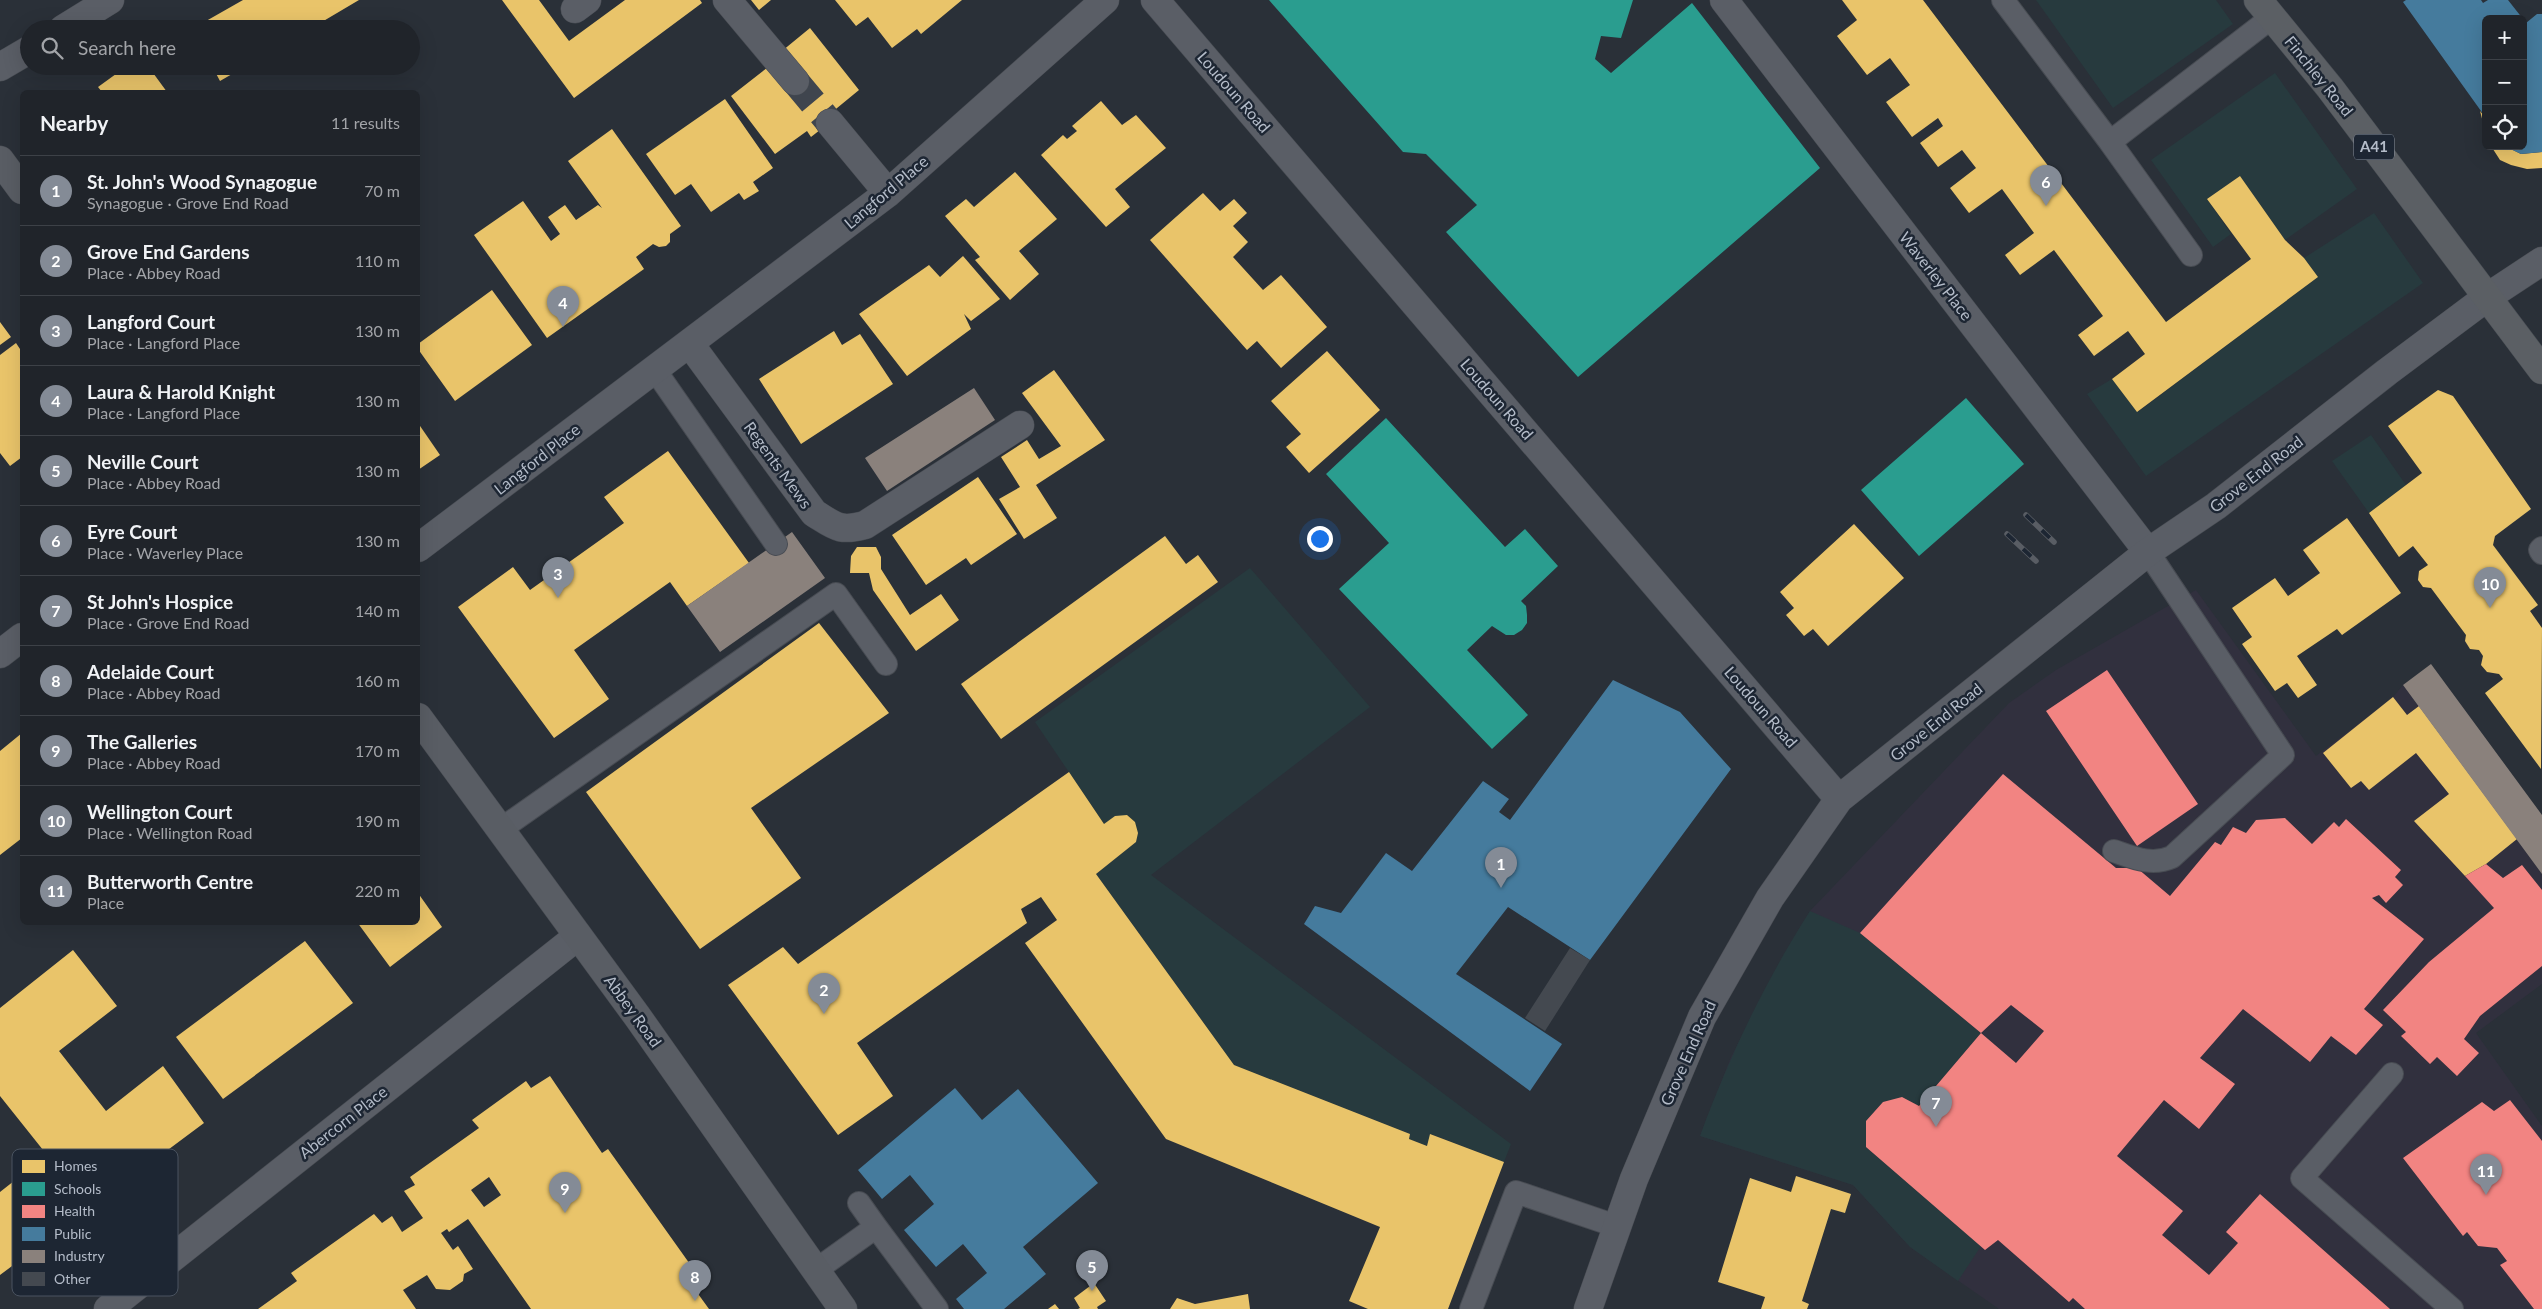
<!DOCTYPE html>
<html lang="en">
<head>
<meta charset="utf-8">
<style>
  body { margin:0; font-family:Lato,sans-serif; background:#2d3036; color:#f1f3f6 }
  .controls { position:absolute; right:15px; top:15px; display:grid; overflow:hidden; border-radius:8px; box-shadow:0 5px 20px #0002 }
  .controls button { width:45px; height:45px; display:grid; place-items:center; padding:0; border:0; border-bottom:1px solid #3d4147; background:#20242a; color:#f1f3f6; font:25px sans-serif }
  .you { position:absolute; left:1319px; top:538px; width:18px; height:18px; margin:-12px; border:4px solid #fff; border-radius:50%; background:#1a73e8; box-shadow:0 0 0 8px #1a73e833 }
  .badge { display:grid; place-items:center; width:32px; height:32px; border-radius:50%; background:#848b96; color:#fff; font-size:16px; font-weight:700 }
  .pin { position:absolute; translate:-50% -41px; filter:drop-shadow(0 1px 2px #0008) }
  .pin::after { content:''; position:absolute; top:26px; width:18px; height:15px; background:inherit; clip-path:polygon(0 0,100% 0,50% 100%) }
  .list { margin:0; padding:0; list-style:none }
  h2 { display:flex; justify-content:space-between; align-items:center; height:65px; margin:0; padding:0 20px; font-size:21px }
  h2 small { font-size:16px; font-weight:400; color:#a2a4a8 }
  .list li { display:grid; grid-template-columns:32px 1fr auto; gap:15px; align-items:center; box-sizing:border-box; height:70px; padding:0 20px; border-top:1px solid #3d4147 }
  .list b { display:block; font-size:19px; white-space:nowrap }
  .list p { margin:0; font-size:16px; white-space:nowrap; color:#a2a4a8 }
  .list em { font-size:16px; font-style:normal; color:#a2a4a8 }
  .icon { flex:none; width:28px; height:28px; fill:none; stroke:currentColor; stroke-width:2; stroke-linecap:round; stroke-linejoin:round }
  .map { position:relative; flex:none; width:2542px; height:1309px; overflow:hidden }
  .search { position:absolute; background:#20242a; box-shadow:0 5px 20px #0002; left:20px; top:20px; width:400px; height:55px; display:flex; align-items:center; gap:12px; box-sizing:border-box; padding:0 18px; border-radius:28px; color:#a2a4a8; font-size:19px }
  .panel { position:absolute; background:#20242a; box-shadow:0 5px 20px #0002; left:20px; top:90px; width:400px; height:835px; border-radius:8px }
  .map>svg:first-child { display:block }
  .medical { fill:#31303e }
  .green { fill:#273a3e }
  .homes { fill:#e9c46a; fill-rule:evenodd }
  .schools { fill:#2a9d8f }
  .health { fill:#f28482 }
  .public { fill:#457b9d }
  .industry { fill:#8a817c }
  .building { fill:#444950 }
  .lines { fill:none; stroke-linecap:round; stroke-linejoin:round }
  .minor-tunnel { stroke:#3f454e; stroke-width:28; stroke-dasharray:28 14; stroke-linecap:butt }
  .service-casing { stroke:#484c53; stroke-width:24 }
  .minor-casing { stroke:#484c53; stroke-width:29 }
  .tertiary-casing { stroke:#484c53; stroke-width:29 }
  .secondary-casing { stroke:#484c53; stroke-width:29 }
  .trunk-casing { stroke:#474c53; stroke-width:29 }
  .service { stroke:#5a5e66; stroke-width:22 }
  .minor { stroke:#5a5e66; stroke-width:28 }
  .tertiary { stroke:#5a5e66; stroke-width:28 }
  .secondary { stroke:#595d64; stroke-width:28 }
  .trunk { stroke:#5b5f64; stroke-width:28 }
  .rail-casing { stroke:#595d64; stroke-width:5.5 }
  .rail { stroke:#1d2633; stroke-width:4; stroke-dasharray:11; stroke-linecap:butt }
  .labels { text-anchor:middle; stroke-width:5; stroke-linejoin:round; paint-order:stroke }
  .shield { fill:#1d2633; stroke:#878f9c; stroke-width:1 }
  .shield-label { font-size:15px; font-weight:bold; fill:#b4bcc9 }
  .street-label { font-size:16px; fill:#b4bcc9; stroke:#1d2633 }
  .key { fill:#1d2633; stroke:#4a5360; stroke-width:1 }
  .key-label { font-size:14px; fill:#b4bcc9 }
</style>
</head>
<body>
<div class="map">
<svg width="2542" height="1309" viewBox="0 0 2542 1309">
  <rect width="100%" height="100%" fill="#2a3038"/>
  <path class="medical" d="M 2196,590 L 2316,756 L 2393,697 L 2403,685 L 2542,874 L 2542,984 L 2476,1033 L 2542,1126 L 2542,1309 L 1999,1309 L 1910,1247 L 1853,1185 L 1700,1136 L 1731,1057 L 1788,948 L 1810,911 L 2009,703 L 2056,670 Z"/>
  <path class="green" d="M 2036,0 L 2216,0 L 2233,24 L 2113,108 Z
    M 2275,73 L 2357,189 L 2285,240 L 2240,176 L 2207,199 L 2231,234 L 2213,247 L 2151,160 Z
    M 2374,213 L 2423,283 L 2146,476 L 2087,394 L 2112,379 L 2138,412 L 2318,277 L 2304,258 Z
    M 2371,435 L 2406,485 L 2369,513 L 2332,461 Z
    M 1250,568 L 1370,707 L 1151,875 L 1511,1144 L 1504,1162 L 1431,1134 L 1427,1146 L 1409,1139 L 1410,1134 L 1234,1065 L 1096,874 L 1136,842 C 1139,829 1137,823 1127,815 L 1104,824 L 1035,722 Z
    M 1810,911 L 1860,933 L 1981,1033 L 1919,1106 L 1902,1097 L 1883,1102 L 1866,1121 L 1866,1147 L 1981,1246 L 1958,1281 L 1910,1247 L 1853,1185 L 1700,1136 C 1729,1057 1764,983 1810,911 Z"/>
  <path class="homes" d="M 243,0 L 359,0 L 310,29 L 192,29 Z
    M 502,0 L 539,0 L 569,41 L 625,0 L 700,0 L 702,3 L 574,98 Z
    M 751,0 L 771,0 L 759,10 Z
    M 835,0 L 962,0 L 921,34 L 917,29 L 892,48 L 868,17 L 856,26 Z
    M 1842,0 L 1923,0 L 2166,322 L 2251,259 L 2207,199 L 2240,176 L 2285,240 L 2304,258 L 2318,277 L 2137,412 L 2112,379 L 2145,354 L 2128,331 L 2094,356 L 2078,335 L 2103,316 L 2054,250 L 2020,275 L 2005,255 L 2034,233 L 2002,189 L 1969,213 L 1950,188 L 1976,168 L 1962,150 L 1938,167 L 1920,143 L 1943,126 L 1938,118 L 1912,137 L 1886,102 L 1910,85 L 1890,58 L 1867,75 L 1837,36 L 1857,20 Z
    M 810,28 L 859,90 L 831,113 L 834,119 L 811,137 L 807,131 L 775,154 L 731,96 L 772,64 L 800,76 L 814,91 L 782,51 Z
    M 127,66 L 148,66 L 167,92 L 102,92 L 98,87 Z
    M 212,66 L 246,66 L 220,81 Z
    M 725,99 L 773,168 L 753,182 L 759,191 L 744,200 L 739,193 L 711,212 L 691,184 L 675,195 L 646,154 Z
    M 1101,101 L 1122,125 L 1136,115 L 1166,148 L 1115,189 L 1130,207 L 1106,227 L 1041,155 L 1063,135 L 1067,139 L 1077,131 L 1072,126 Z
    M 2480,111 L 2486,118 L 2486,130 L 2485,130 Z
    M 612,129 L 681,226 L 670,234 L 670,242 L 666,246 L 659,247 L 653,244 L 636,257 L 644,269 L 547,338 L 474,235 L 523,201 L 551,241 L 560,234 L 548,217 L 565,205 L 576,220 L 598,205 L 602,208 L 568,161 Z
    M 2491,146 L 2505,146 L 2521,154 L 2542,152 L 2542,168 L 2527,169 L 2511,165 L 2500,160 Z
    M 1015,172 L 1057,219 L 1019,251 L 1039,274 L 1010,300 L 975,260 L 980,257 L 945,216 L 966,199 L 974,207 Z
    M 1203,193 L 1220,211 L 1234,199 L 1247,213 L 1233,226 L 1248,242 L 1233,257 L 1263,290 L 1281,275 L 1327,327 L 1281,368 L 1257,341 L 1247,350 L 1150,240 Z
    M 963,256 L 1000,299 L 971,321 L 964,314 L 971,329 L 907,376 L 859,314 L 929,265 L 940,277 Z
    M 492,290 L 532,345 L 455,401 L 418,349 L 418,344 Z
    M 0,322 L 11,337 L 0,345 Z
    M 834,331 L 842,345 L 860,334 L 893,384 L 801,444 L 759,379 Z
    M 16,343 L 22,352 L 22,457 L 10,466 L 0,453 L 0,355 Z
    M 1327,351 L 1380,410 L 1309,473 L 1286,447 L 1301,434 L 1271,401 Z
    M 1054,370 L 1105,440 L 1036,485 L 1057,518 L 1024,539 L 999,499 L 1020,487 L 1001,457 L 1027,440 L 1039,459 L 1061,446 L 1022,393 Z
    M 2438,390 L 2453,396 L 2531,509 L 2495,536 L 2493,545 L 2538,605 L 2530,611 L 2542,628 L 2541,769 L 2485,693 L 2503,679 L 2499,674 L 2487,672 L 2481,665 L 2483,656 L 2479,650 L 2470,649 L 2465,641 L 2466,635 L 2431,588 L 2423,587 L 2418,580 L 2419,571 L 2428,565 L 2413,546 L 2399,557 L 2369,513 L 2422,473 L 2388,426 Z
    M 418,423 L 440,455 L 418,470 Z
    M 668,451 L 749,563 L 687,606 L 670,582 L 574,650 L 609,699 L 554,738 L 458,607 L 513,567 L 530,590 L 624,523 L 604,497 Z
    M 978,477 L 1017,534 L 971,565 L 966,558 L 926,585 L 892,535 Z
    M 2347,518 L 2401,593 L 2342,635 L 2337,629 L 2297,656 L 2317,685 L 2298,698 L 2287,683 L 2275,691 L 2242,644 L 2252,637 L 2232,608 L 2275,578 L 2288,596 L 2320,573 L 2303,550 Z
    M 1854,524 L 1904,578 L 1828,646 L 1813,629 L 1804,636 L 1786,615 L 1794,608 L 1780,592 Z
    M 1165,536 L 1186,564 L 1198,555 L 1218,582 L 1001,739 L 961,684 Z
    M 857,547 L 876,547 L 881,557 L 881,569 L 910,615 L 941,594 L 959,620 L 916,651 L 873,590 L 869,573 L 850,573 L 851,556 Z
    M 819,623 L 889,713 L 751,808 L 801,878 L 700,949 L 586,792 Z
    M 2393,697 L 2407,715 L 2419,706 L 2517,839 L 2486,864 L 2465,876 L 2414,821 L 2449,794 L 2416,753 L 2369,790 L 2361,781 L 2351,788 L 2323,753 Z
    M 22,733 L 22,838 L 0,855 L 0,751 Z
    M 1069,772 L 1104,824 L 1115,816 L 1127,815 L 1135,822 L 1138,833 L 1136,842 L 1096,874 L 1234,1065 L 1410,1134 L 1409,1139 L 1427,1146 L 1430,1134 L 1504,1162 L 1448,1309 L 1368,1309 L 1349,1301 L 1380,1227 L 1166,1139 L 1025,943 L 1057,920 L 1041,897 L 1021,909 L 1027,923 L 857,1043 L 893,1096 L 838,1135 L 728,985 L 783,947 L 798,964 Z
    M 418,893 L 442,927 L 390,967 L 357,922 L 418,922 Z
    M 305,941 L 353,1003 L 223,1099 L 176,1037 Z
    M 73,950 L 117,1006 L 59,1051 L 106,1111 L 163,1066 L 204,1123 L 0,1275 L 0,1192 L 47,1155 L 0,1096 L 0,1008 Z
    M 550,1076 L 602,1153 L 608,1149 L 692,1267 L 683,1273 L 709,1309 L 531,1309 L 468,1219 L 449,1232 L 447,1229 L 441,1233 L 453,1250 L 458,1246 L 473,1269 L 464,1274 L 463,1281 L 450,1290 L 436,1289 L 427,1275 L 403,1290 L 416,1309 L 258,1309 L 297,1281 L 291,1273 L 374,1214 L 382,1223 L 392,1216 L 402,1232 L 423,1218 L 404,1191 L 415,1185 L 410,1177 L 479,1128 L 472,1120 L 526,1081 L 531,1088 ZM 489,1177 L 501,1195 L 484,1207 L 471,1190 Z
    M 1796,1176 L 1851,1194 L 1845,1213 L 1831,1209 L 1802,1301 L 1809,1304 L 1807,1309 L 1761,1309 L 1765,1297 L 1718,1282 L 1750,1178 L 1791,1192 Z
    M 1094,1283 L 1106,1301 L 1097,1307 L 1098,1309 L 1078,1309 L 1080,1308 L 1074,1298 Z
    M 1248,1294 L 1250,1309 L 1170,1309 L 1177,1298 L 1195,1304 Z
    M 1055,1304 L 1059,1309 L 1048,1309 Z"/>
  <path class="schools" d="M 1269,0 L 1633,0 L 1621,38 L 1601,36 L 1595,59 L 1611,73 L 1692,3 L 1820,168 L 1578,377 L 1446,232 L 1477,205 L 1426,154 L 1403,152 Z
    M 1966,398 L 2024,464 L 1919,556 L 1861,490 Z
    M 1386,418 L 1505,547 L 1525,529 L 1558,566 L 1521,601 L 1526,606 L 1527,615 L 1527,623 L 1522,630 L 1514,635 L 1506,635 L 1492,626 L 1467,650 L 1528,715 L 1492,749 L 1339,589 L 1389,543 L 1326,474 Z"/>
  <path class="health" d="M 2107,670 L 2198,804 L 2137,846 L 2046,711 Z
    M 2003,774 L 2116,868 L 2137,868 L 2170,896 L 2215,842 L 2221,845 L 2233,827 L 2246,833 L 2256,820 L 2285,818 L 2312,844 L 2334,822 L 2339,827 L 2346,819 L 2401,870 L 2395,877 L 2403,885 L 2386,903 L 2379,895 L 2372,898 L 2424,939 L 2364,1009 L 2383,1025 L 2356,1055 L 2331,1036 L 2310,1062 L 2243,1009 L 2200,1058 L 2235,1084 L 2199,1129 L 2164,1100 L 2117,1156 L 2183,1211 L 2162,1235 L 2209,1275 L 2238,1243 L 2226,1232 L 2260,1194 L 2390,1309 L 2085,1309 L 2073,1298 L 2069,1302 L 1998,1240 L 1985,1250 L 1866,1147 L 1866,1121 L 1883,1102 L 1902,1097 L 1919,1106 L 1981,1033 L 2016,1063 L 2044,1031 L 2011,1005 L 1981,1033 L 1860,933 Z
    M 2486,864 L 2503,878 L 2522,865 L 2542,890 L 2542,966 L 2480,1016 L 2464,1039 L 2479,1053 L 2457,1076 L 2437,1057 L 2430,1064 L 2401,1036 L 2406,1032 L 2383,1010 L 2429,962 L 2494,908 L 2465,876 Z
    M 2510,1100 L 2542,1141 L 2542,1309 L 2534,1309 L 2500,1265 L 2507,1261 L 2497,1248 L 2478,1246 L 2467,1232 L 2463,1236 L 2403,1158 L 2482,1102 L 2494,1111 Z"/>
  <path class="public" d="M 2406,0 L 2481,0 L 2483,3 L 2488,0 L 2508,0 L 2523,19 L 2486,19 L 2486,118 L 2403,2 Z
    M 2537,14 L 2542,14 L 2542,152 L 2521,154 L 2504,146 L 2523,146 L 2523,19 L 2526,23 Z
    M 1613,680 L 1680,712 L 1731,769 L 1590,960 L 1508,907 L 1456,974 L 1562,1044 L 1530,1091 L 1304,924 L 1315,906 L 1341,913 L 1386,853 L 1412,871 L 1483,781 L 1509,799 L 1499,812 L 1510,820 Z
    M 955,1088 L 982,1120 L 1018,1089 L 1098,1183 L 1023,1247 L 1046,1274 L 1004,1309 L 964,1309 L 956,1299 L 987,1273 L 963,1244 L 936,1267 L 904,1230 L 934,1204 L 910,1175 L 882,1199 L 858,1170 Z"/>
  <path class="industry" d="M 974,388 L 995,420 L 887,491 L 865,458 Z
    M 792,532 L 825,578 L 720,652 L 687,606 Z
    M 2431,664 L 2542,815 L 2542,874 L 2403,685 Z"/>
  <path class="building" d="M 1570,948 L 1590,960 L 1545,1031 L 1525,1018 Z"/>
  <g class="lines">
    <path class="minor-tunnel" d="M 795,81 L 830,123"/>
    <defs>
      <path id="service" d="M 2003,0 L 2110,142 L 2271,18
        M 2110,142 L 2191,255
        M 655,370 L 776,544
        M 2542,548 L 2540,550 L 2542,553
        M 501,829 L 836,594 L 886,664
        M 2114,851 C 2134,858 2152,866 2172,857 L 2283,755 L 2148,552
        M 2392,1074 L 2302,1178 L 2452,1309
        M 859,1203 L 876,1227
        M 816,1270 L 876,1227 L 937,1309
        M 1471,1309 L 1516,1192 L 1616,1226"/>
      <path id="minor" d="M 727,0 L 795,81
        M 1724,0 L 2148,552
        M 575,9 L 587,0
        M 63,29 L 110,0
        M 0,67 L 29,50
        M 830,123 L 888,193
        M 2486,298 L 2542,261
        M 690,344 L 814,513 C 835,526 839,532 865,525 L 1020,425
        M 418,548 L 888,193 L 1105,0
        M 0,654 L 22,637"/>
      <path id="tertiary" d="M 1155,0 L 1839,799
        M 108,1309 L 578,936
        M 1588,1309 L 1634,1179 L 1702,1017 L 1770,898 L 1839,799 L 2148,552 L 2216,506 L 2387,372 L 2486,298"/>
      <path id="secondary" d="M 0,160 L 22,190
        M 418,717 L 637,1016 L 843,1309"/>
      <path id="trunk" d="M 2258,0 L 2330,88 L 2542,370"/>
    </defs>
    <use href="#service" class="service-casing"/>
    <use href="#minor" class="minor-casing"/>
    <use href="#tertiary" class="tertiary-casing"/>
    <use href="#secondary" class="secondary-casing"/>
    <use href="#trunk" class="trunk-casing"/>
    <use href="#service" class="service"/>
    <use href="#minor" class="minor"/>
    <use href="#tertiary" class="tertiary"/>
    <use href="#secondary" class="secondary"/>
    <use href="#trunk" class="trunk"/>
    <defs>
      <path id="rail" d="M 2026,515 L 2054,542
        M 2007,534 L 2036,561"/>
    </defs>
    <use href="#rail" class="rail-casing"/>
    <use href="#rail" class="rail"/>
  </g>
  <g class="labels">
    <rect class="shield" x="2354" y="134.5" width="40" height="25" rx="4"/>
    <g class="shield-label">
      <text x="2374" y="152">A41</text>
    </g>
    <g class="street-label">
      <text transform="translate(2319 76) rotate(51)" y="6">Finchley Road</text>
      <text transform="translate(1234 92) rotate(49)" y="6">Loudoun Road</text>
      <text transform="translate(886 192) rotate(-40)" y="6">Langford Place</text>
      <text transform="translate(1936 276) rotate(52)" y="6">Waverley Place</text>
      <text transform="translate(1497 399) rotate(49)" y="6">Loudoun Road</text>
      <text transform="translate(537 459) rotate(-38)" y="6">Langford Place</text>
      <text transform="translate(778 465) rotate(54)" y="6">Regents Mews</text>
      <text transform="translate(2256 474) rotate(-38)" y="6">Grove End Road</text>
      <text transform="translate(1761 707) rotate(49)" y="6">Loudoun Road</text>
      <text transform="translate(1936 722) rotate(-39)" y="6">Grove End Road</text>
      <text transform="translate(633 1011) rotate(54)" y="6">Abbey Road</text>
      <text transform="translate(1688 1053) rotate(-66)" y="6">Grove End Road</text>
      <text transform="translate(343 1122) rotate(-38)" y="6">Abercorn Place</text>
    </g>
  </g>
  <rect x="12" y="1149" width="166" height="147" rx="8" class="key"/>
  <rect x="22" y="1160" width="23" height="13" fill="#e9c46a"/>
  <rect x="22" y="1182" width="23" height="14" fill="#2a9d8f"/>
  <rect x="22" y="1205" width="23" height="13" fill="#f28482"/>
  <rect x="22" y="1227" width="23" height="14" fill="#457b9d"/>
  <rect x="22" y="1250" width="23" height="13" fill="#8a817c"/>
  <rect x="22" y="1272" width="23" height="14" fill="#444950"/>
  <g class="key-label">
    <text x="54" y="1171">Homes</text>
    <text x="54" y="1194">Schools</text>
    <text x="54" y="1216">Health</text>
    <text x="54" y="1239">Public</text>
    <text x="54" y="1261">Industry</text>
    <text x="54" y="1284">Other</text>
  </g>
</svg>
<div class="controls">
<button>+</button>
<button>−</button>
<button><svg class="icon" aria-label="locate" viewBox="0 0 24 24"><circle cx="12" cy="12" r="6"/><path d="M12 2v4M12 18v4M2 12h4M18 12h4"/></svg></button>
</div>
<div class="you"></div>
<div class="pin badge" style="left:1501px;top:888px">1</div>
<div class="pin badge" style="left:824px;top:1014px">2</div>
<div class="pin badge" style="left:558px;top:598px">3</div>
<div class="pin badge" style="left:563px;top:327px">4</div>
<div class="pin badge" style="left:1092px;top:1291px">5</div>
<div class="pin badge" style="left:2046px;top:206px">6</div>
<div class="pin badge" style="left:1936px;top:1127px">7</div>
<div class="pin badge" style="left:695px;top:1301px">8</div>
<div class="pin badge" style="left:565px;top:1213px">9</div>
<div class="pin badge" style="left:2490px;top:608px">10</div>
<div class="pin badge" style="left:2486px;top:1195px">11</div>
<div class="search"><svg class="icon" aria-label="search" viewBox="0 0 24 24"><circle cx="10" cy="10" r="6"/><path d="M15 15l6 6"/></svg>Search here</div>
<section class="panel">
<h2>Nearby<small>11 results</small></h2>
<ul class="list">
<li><span class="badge">1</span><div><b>St. John's Wood Synagogue</b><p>Synagogue · Grove End Road</p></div><em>70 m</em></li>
<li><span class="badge">2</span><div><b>Grove End Gardens</b><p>Place · Abbey Road</p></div><em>110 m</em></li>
<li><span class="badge">3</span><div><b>Langford Court</b><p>Place · Langford Place</p></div><em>130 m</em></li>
<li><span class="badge">4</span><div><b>Laura &amp; Harold Knight</b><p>Place · Langford Place</p></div><em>130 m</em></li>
<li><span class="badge">5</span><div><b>Neville Court</b><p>Place · Abbey Road</p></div><em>130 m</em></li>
<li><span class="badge">6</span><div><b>Eyre Court</b><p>Place · Waverley Place</p></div><em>130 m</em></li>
<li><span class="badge">7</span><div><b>St John's Hospice</b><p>Place · Grove End Road</p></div><em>140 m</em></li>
<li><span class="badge">8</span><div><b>Adelaide Court</b><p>Place · Abbey Road</p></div><em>160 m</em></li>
<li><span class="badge">9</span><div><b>The Galleries</b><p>Place · Abbey Road</p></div><em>170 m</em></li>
<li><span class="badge">10</span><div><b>Wellington Court</b><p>Place · Wellington Road</p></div><em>190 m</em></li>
<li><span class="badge">11</span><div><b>Butterworth Centre</b><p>Place</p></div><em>220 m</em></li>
</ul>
</section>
</div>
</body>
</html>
